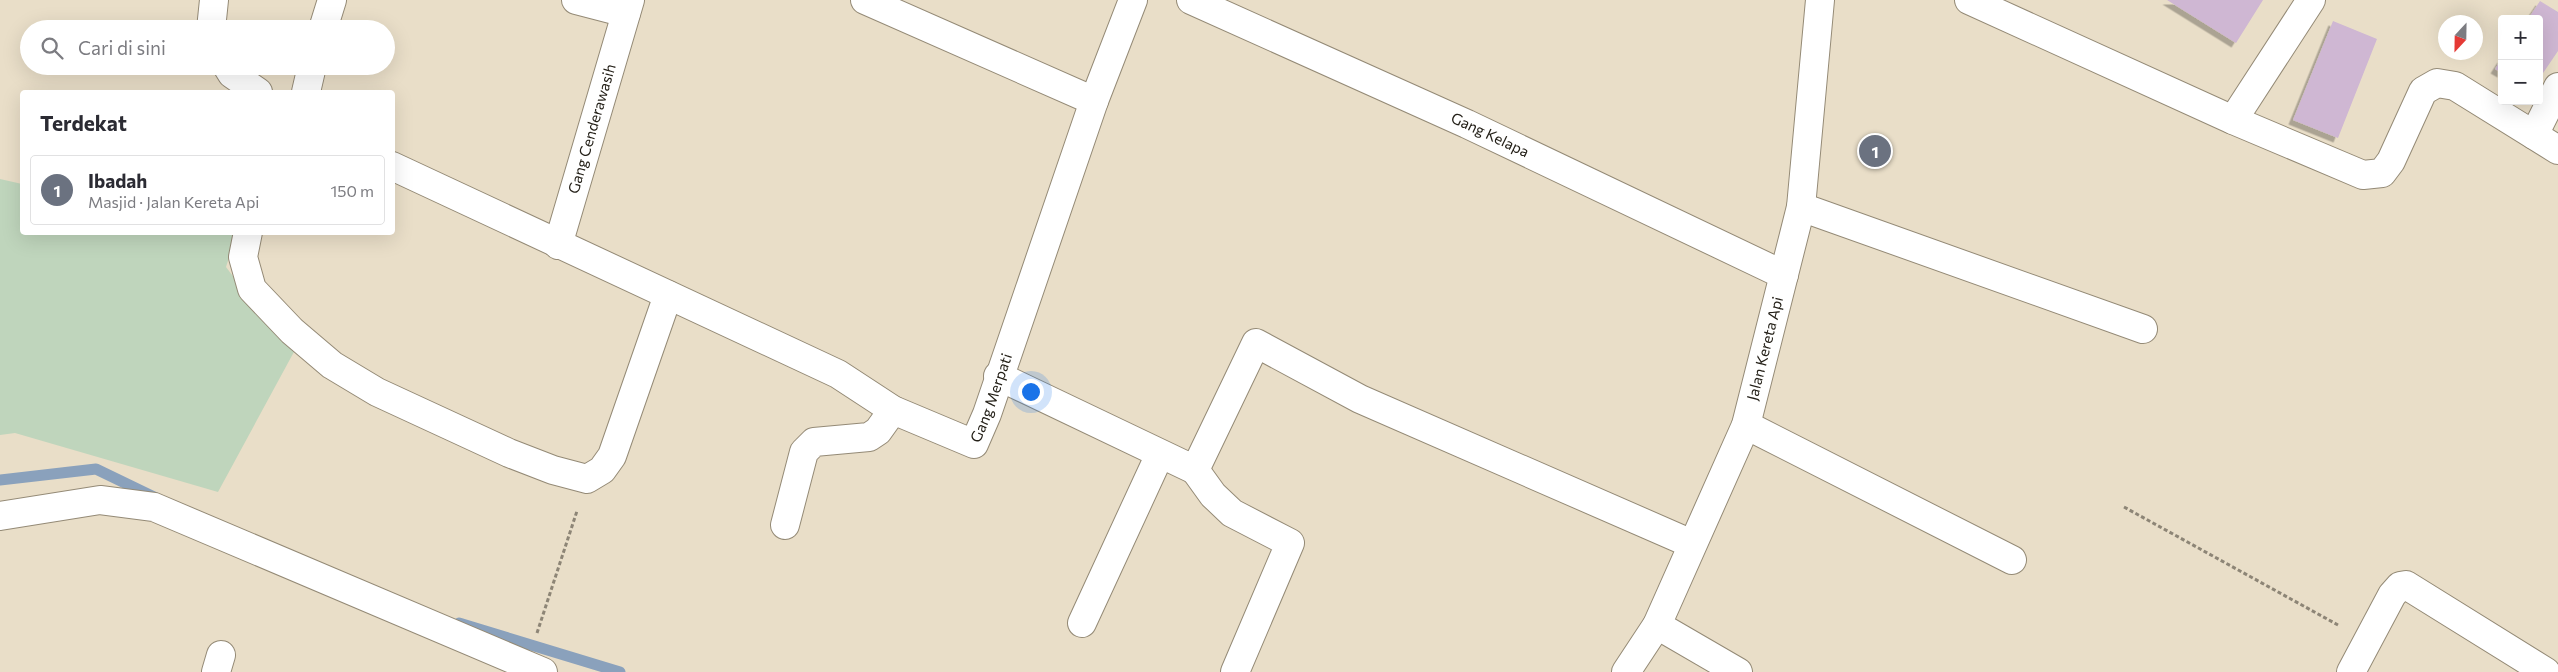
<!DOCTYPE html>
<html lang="id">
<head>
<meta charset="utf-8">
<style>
  body { margin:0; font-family:Commissioner,sans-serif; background:#f7f7f7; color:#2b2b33 }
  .controls { position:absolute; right:15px; top:15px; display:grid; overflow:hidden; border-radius:5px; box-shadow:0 5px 20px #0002 }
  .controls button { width:45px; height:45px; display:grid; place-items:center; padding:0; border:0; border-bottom:1px solid #e1e1e2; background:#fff; color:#2b2b33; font:25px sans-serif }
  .compass { position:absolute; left:2438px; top:15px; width:45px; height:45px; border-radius:50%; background:#fff; box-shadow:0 5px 20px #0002; rotate:202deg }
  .you { position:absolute; left:1030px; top:391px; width:18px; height:18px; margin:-12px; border:4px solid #fff; border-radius:50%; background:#1a73e8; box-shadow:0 0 0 8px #1a73e833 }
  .badge { display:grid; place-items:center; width:32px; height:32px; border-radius:50%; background:#ea580c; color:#fff; font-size:16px; font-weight:700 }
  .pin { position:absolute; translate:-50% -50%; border:2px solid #fff; box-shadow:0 1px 5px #0006 }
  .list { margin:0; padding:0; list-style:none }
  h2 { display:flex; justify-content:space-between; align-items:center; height:65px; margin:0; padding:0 20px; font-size:21px }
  h2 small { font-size:16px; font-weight:400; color:#7c7c81 }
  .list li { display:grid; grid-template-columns:32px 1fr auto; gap:15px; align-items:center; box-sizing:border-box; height:70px; margin:0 10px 10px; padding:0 10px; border:1px solid #e1e1e2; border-radius:5px }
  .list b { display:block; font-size:19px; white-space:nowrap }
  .list p { margin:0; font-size:16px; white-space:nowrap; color:#7c7c81 }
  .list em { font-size:16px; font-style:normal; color:#7c7c81 }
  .icon { flex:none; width:28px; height:28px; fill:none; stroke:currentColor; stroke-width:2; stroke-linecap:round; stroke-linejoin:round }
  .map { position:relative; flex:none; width:2558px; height:672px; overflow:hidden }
  .search { position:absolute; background:#fff; box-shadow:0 5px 20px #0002; left:20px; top:20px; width:375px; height:55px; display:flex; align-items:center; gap:12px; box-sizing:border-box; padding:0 18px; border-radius:28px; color:#7c7c81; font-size:19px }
  .panel { position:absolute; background:#fff; box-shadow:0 5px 20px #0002; left:20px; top:90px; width:375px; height:145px; border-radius:5px }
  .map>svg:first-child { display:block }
  .green { fill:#bfd5bc }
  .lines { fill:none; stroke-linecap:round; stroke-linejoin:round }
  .stream { stroke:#8aa1bc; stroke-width:11 }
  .building { fill:#cfb7d3; filter:url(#shadow) }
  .street-casing { stroke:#948a76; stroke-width:30 }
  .secondary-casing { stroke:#948a76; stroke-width:30 }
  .path { stroke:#8d8576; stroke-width:3; stroke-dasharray:4 2.5; stroke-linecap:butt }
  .street { stroke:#fff; stroke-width:28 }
  .secondary { stroke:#fff; stroke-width:28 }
  .labels { text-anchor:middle; stroke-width:4; stroke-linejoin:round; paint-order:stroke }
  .street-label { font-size:15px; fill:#242018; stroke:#fff }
</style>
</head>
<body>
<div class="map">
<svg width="2558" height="672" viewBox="0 0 2558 672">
  <defs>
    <filter id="shadow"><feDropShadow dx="-4.5" dy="4.5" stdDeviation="0" flood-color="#0004"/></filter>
  </defs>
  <rect width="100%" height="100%" fill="#e9dec8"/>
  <path class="green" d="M 0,179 L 22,184 L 22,232 L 237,233 L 226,267 L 263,316 L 295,350 L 218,492 L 15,433 L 0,435 Z"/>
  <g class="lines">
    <path class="stream" d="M 0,480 L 96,469 L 156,498
      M 459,623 L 620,672"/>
  </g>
  <path class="building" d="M 2167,0 L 2263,0 L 2236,43 Z
    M 2540,1 L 2558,12 L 2558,51 L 2539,79 L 2539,19 L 2528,19 Z
    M 2333,21 L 2377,39 L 2338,138 L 2293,120 Z
    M 2502,58 L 2502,73 L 2495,69 Z"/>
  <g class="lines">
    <defs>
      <g id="street">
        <path d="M 576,0 L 626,13"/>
        <path d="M 865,0 L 1094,101"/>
        <path id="s1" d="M 1191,0 L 1467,124 L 1784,275"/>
        <path d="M 1969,0 L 2233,120 L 2363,175 L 2382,173 L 2391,161 L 2423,91 L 2437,83 L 2455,86 L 2558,150"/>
        <path d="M 211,29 L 214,0"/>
        <path d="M 323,29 L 332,0"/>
        <path d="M 227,66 L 232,74 L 258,92"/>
        <path d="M 306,92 L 312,66"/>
        <path d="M 2233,120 L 2311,0"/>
        <path d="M 2534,135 L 2558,87"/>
        <path id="s2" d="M 392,166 L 838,374 L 893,410 L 974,444 L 987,414 L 1094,101 L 1133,0"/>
        <path d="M 1801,207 L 2143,329"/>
        <path d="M 248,232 L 243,257 L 252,289 L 292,331 L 332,365 L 377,392 L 509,453 L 553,470 L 587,479 L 602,470 L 612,456 L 668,295"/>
        <path id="s3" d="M 558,245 L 630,0"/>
        <path d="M 998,376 L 1195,470 L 1256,343 L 1360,399 L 1692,544"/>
        <path d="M 1746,425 L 2012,560"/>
        <path d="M 1195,470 L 1213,495 L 1232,513 L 1290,543 L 1235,672"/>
        <path d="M 0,516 L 100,500 L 154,507 L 543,672"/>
        <path d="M 785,525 L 804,452 L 814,442 L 869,437 L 878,431 L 893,410"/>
        <path d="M 1082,623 L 1160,454"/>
        <path d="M 1657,625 L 1738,672"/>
        <path d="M 216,672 L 221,655"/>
        <path d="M 2351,672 L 2392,595 L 2400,586 L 2406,585 L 2546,672"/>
      </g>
      <g id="secondary">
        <path id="s4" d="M 1626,672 L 1657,625 L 1746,425 L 1801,207 L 1820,0"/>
      </g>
    </defs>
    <use href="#street" class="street-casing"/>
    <use href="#secondary" class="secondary-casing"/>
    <path class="path" d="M 2124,507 L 2338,625
      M 537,633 L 577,511"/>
    <use href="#street" class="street"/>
    <use href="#secondary" class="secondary"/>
  </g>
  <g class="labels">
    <g class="street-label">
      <text dy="5" stroke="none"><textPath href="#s3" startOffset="121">Gang Cenderawasih</textPath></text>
      <text dy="5" stroke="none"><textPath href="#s1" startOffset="328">Gang Kelapa</textPath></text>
      <text dy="5" stroke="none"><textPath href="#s4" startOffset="354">Jalan Kereta Api</textPath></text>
      <text dy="5" stroke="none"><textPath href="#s2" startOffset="695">Gang Merpati</textPath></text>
    </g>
  </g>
</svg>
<div class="controls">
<button>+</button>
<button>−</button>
</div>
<svg class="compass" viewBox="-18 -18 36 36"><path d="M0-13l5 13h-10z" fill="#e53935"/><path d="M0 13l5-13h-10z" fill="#7c7c81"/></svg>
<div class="you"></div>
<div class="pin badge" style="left:1875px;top:151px;background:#6b7280">1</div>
<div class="search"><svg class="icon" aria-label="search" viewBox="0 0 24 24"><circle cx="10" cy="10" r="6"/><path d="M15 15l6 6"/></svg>Cari di sini</div>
<section class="panel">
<h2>Terdekat<small></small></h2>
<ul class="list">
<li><span class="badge" style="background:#6b7280">1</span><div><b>Ibadah</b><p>Masjid · Jalan Kereta Api</p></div><em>150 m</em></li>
</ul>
</section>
</div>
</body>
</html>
